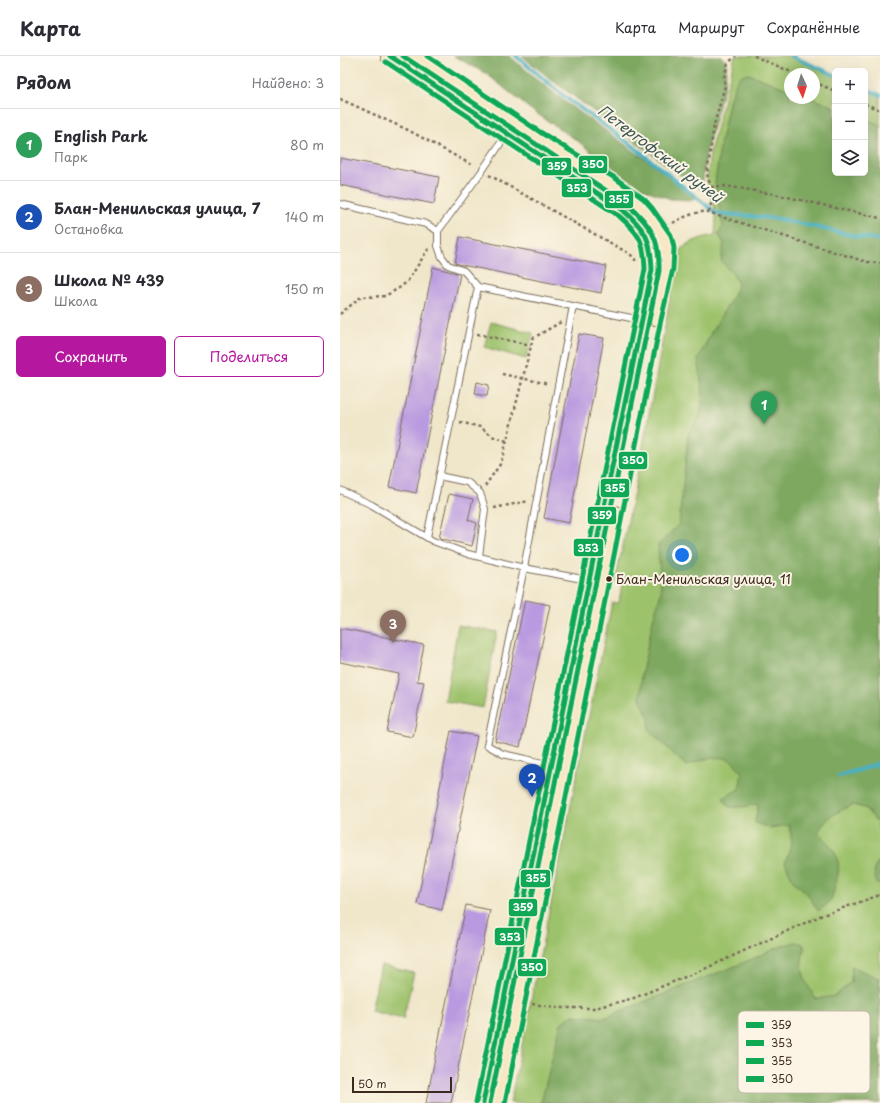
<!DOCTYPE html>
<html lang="ru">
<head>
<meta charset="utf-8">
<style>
  body { margin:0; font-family:"Playpen Sans",sans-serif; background:#f7f7f7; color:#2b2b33 }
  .controls { position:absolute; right:12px; top:12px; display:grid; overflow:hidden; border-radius:6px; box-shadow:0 4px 16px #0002 }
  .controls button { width:36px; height:36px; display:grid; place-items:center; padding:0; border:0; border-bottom:1px solid #e1e1e2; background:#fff; color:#2b2b33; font:20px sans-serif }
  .compass { position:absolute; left:444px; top:12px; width:36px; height:36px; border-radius:50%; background:#fff; box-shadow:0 4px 16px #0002; rotate:176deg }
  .scale { position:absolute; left:12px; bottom:10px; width:100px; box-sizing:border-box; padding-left:4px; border:2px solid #3b2a1e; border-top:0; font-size:11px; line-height:14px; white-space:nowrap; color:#3b2a1e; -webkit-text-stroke:3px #fcf5e5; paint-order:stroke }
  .you { position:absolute; left:342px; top:499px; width:14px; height:14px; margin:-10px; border:3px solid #fff; border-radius:50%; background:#1a73e8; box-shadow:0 0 0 6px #1a73e833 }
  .badge { display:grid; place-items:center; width:26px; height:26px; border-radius:50%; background:#b5179e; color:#fff; font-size:13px; font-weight:700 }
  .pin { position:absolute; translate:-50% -33px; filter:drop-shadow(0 1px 2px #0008) }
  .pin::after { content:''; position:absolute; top:21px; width:14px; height:12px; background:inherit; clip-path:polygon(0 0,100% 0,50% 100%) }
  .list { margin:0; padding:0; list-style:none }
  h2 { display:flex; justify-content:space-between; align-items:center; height:52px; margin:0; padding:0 16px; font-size:17px }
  h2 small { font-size:13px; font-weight:400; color:#7c7c81 }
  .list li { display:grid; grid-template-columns:26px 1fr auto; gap:12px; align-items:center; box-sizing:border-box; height:72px; padding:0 16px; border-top:1px solid #e1e1e2 }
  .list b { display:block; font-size:15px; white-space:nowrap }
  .list p { margin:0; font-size:13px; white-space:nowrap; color:#7c7c81 }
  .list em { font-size:13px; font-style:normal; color:#7c7c81 }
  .actions { display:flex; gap:8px; padding:12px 16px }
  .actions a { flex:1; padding:9px 0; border:1px solid #b5179e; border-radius:6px; text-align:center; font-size:14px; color:#b5179e }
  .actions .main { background:#b5179e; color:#fff }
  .icon { flex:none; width:22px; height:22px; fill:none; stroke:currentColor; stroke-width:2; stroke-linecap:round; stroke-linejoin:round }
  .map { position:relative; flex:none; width:540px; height:1047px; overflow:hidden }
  header { display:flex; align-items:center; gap:24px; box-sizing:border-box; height:56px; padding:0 20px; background:#fff; border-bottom:1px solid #e1e1e2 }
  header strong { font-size:19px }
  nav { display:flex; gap:22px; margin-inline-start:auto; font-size:14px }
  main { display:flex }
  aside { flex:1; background:#fff }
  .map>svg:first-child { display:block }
  .green { fill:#9dc26c; stroke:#6c7645; fill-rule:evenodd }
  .forest { fill:#7ea860; stroke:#5c693f }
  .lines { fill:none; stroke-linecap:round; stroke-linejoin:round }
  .stream { stroke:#45b0c3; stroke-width:4 }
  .building { fill:#b99ae0 }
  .lane-casing { stroke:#7a6c5b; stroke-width:8 }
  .secondary-casing { stroke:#7a6c5b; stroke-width:20 }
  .path { stroke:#7a6c5b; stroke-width:2.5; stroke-dasharray:3 3; stroke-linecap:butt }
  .lane { stroke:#fff; stroke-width:6 }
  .secondary { stroke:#f7e8c3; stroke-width:18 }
  .bus-1-casing { stroke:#fcf5e5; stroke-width:8 }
  .bus-2-casing { stroke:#fcf5e5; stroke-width:8 }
  .bus-3-casing { stroke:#fcf5e5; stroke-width:8 }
  .bus-4-casing { stroke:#fcf5e5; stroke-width:8 }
  .bus-1 { stroke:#10a855; stroke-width:5 }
  .bus-2 { stroke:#10a855; stroke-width:5 }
  .bus-3 { stroke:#10a855; stroke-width:5 }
  .bus-4 { stroke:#10a855; stroke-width:5 }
  .bus-dot { fill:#3b2a1e; stroke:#fcf5e5; stroke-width:1.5 }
  .labels { text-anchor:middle; stroke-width:4; stroke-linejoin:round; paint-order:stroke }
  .bus-label { font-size:13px; fill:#3b2a1e; stroke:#fcf5e5; text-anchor:start }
  .water-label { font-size:15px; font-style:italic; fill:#3e5958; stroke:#fcf5e5 }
  .key { fill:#fcf5e5; stroke:#c2b8a9; stroke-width:1 }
  .key-label { font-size:11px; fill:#3b2a1e }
  .line-badge { stroke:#fcf5e5; stroke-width:1.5 }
  .badge-label { font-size:11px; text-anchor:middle; font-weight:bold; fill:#fff }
</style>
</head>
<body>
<header>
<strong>Карта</strong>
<nav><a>Карта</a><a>Маршрут</a><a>Сохранённые</a></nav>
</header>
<main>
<aside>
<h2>Рядом<small>Найдено: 3</small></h2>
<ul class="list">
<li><span class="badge" style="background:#2e9e5b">1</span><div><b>English Park</b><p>Парк</p></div><em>80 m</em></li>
<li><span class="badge" style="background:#1a4fb4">2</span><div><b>Блан-Менильская улица, 7</b><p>Остановка</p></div><em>140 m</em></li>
<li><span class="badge" style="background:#8d6e63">3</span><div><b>Школа № 439</b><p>Школа</p></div><em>150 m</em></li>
</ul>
<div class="actions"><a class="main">Сохранить</a><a>Поделиться</a></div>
</aside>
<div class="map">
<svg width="540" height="1047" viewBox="0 0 540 1047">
  <rect width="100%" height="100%" fill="#fcf5e5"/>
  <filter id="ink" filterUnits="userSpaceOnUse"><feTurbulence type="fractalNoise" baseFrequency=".025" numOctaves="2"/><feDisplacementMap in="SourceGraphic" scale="8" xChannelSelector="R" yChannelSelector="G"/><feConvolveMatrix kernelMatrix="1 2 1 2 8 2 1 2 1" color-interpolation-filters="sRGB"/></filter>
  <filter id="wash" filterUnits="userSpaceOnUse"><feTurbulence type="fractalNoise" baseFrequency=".012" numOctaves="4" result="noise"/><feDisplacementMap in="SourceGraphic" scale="16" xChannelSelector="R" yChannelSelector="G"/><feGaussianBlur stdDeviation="0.9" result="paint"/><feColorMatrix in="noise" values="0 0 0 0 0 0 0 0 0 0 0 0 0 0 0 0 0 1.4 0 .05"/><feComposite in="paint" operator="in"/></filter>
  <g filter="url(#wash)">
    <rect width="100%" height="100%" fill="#f0e7cb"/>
    <path class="green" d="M 395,0 L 451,0 L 495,19 L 495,117 L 525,117 L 525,32 L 540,39 L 540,1047 L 170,1047 L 272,547 L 279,547 L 282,529 L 275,526 C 299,417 319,307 338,196 C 348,186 361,181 375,179 L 376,157 L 367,124 L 370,96 ZM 450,18 L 474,18 L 474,42 L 450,42 Z
      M 151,266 L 193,277 L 186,303 L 144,291 Z
      M 118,569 L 157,576 L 143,652 L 105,645 Z
      M 41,909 L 74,917 L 63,963 L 31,955 Z"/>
    <path class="forest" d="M 114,0 L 169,0 L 221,43 L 357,140 L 352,144 L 331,143 L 303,133 L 278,118 L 238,85 L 190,53 L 147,18 Z
      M 182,0 L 381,0 L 387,8 L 384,31 L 366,96 L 362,134 L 351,127 L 217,28 Z
      M 409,18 L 450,34 L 450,42 L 471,42 L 495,51 L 495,117 L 525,117 L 525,63 L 540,69 L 540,780 L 537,766 L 525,752 L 512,749 C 495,757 488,760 478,776 C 497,796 503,803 495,831 C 491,845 491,847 478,855 L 467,837 L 454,826 L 445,807 L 452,786 L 449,769 L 430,772 L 415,767 L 418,748 L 403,751 L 389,751 L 383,742 L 399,733 L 402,717 C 400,714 397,710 394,707 C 384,696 358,704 346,710 L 309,674 L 309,662 L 300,642 L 302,617 L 313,564 L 321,537 L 318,489 L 339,468 L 348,379 L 360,360 L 363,339 L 358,303 L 373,273 L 392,242 L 398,228 L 393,218 L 381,205 L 384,187 L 378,178 L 383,171 L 375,127 L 381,84 L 390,42 L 397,24 L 402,19 Z
      M 540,803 L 540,828 L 536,828 L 534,813 Z
      M 456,886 L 463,888 L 465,893 C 457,911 466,928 476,943 L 495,940 L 511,926 L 512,910 L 540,923 L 540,1047 L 201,1047 L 221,967 L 233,959 L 265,962 L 278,956 L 398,909 L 444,889 Z"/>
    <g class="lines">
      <path class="stream" d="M 176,0 L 225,41 L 293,90 L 376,157 L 440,163 L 515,180 L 540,184
        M 451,0 L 495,19
        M 525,32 L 540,39
        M 499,720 L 532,710 L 540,706"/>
    </g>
    <g id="blocks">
      <path class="building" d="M 0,102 L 99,121 L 94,148 L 0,129 Z
        M 120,181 L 266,210 L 261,237 L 122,209 L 115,207 Z
        M 93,211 L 120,218 L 76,437 L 49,431 Z
        M 239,278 L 264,282 L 229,467 L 204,462 Z
        M 137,326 L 149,329 L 147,340 L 135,338 Z
        M 109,438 L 133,443 L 128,464 L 137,467 L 132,490 L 99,482 Z
        M 185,544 L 210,549 L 180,691 L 155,685 Z
        M 0,572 L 84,589 L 77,625 L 84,626 L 73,681 L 47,676 L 59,618 L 0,606 Z
        M 111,675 L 137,680 L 102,854 L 77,848 Z
        M 126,849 L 150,854 L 131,948 L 111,1047 L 86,1047 Z"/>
    </g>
  </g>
  <g filter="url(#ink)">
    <use href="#blocks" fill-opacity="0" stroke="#7a6c5b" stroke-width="1"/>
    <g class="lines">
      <defs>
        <path id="lane" d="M 0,148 L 86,168 L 98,175 L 142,115 L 166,79
          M 98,175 L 98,190 L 102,201 L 108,209 L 124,215 L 138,231
          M 99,420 L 127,426 L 140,437 L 145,453 L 139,500
          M 0,434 L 32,449 L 93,485 L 128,498 L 184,512 L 248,524
          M 87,481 L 138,231 L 301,264
          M 211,709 L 163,698 L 147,689 L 184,512 L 233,250"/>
        <path id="secondary" d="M 50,0 L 283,154 C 308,175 312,182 312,214 L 143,1047
          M 75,0 C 116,27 156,54 196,81 C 236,108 285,128 315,167 C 318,172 323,177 325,183 C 332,202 320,240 315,260
          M 158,1047 L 275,459"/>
      </defs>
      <use href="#lane" class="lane-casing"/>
      <use href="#secondary" class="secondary-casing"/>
      <path class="path" d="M 414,0 L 456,18
        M 474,26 L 495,35
        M 0,43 L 68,74 L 134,110
        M 525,48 L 540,54
        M 149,119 L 290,198 L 295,203 L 295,205
        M 371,131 L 385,130 L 434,138 L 540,162
        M 369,156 L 373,139 L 367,118 L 374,69 L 385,30 L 384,21 L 388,7 L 396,0
        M 333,167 C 341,162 359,154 369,156 C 374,158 380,161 385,162 L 527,206 L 540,207
        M 0,258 L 21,241 L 45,240 L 59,232 L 67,226 L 89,192
        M 137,278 L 191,289
        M 162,318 L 209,328
        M 120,366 L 140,371 L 154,381 L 167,385
        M 145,430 L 161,407 L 193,282 L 221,266
        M 154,452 L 189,445
        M 192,948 L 223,952 L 255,952 L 294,942 L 362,914 L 480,860 L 540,839"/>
      <use href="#lane" class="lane"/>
      <use href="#secondary" class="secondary"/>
      <defs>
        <path id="bus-1" d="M 50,0 L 283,154 C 306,174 311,183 312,214 L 143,1047"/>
        <path id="bus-2" d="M 46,6 L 279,160 C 300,178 304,185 305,213 L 136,1046"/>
        <path id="bus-3" d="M 63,0 L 288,149 C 311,169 320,183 319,215 L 150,1047"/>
        <path id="bus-4" d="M 87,0 L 200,76 L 275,122 L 304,143 L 312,152 L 331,179 L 334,192 L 333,213 L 320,268 L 165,1047"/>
      </defs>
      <use href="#bus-1" class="bus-1-casing"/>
      <use href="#bus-2" class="bus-2-casing"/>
      <use href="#bus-3" class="bus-3-casing"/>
      <use href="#bus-4" class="bus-4-casing"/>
      <use href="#bus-1" class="bus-1"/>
      <use href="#bus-2" class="bus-2"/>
      <use href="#bus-3" class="bus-3"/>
      <use href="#bus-4" class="bus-4"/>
    </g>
  </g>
  <circle class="bus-dot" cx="269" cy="523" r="3.5"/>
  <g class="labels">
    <g class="bus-label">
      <text x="276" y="528">Блан-Менильская улица, 11</text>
    </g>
    <g class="water-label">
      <text transform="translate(320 98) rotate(37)" y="5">Петергофский ручей</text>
    </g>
  </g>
  <rect x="398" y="955" width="132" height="82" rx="6" class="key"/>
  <rect x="406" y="966" width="18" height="6" fill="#10a855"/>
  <rect x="406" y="984" width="18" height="6" fill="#10a855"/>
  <rect x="406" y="1002" width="18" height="6" fill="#10a855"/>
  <rect x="406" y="1020" width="18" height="6" fill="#10a855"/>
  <g class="key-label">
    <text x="431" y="973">359</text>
    <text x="431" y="991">353</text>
    <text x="431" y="1009">355</text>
    <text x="431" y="1027">350</text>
  </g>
  <g class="line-badge">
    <rect x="238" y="99" width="30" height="19" rx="4" fill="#10a855"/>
    <rect x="201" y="101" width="31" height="19" rx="4" fill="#10a855"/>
    <rect x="221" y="122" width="31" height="20" rx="4" fill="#10a855"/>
    <rect x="264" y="134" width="30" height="19" rx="4" fill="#10a855"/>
    <rect x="278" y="395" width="30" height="19" rx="4" fill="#10a855"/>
    <rect x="260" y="422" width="30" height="20" rx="4" fill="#10a855"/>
    <rect x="247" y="450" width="30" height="19" rx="4" fill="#10a855"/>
    <rect x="233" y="482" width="31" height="19" rx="4" fill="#10a855"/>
    <rect x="180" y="813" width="31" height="19" rx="4" fill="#10a855"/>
    <rect x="168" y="842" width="30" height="19" rx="4" fill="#10a855"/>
    <rect x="154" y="871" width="31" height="19" rx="4" fill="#10a855"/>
    <rect x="177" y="902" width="30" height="19" rx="4" fill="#10a855"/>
  </g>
  <g class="badge-label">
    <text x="253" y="112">350</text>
    <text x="217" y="114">359</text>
    <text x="237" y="136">353</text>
    <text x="279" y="147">355</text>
    <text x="293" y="408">350</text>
    <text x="275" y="436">355</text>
    <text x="262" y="463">359</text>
    <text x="248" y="496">353</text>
    <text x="196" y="826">355</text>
    <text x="183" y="855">359</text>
    <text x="170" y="885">353</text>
    <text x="192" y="915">350</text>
  </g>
</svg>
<div class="controls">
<button>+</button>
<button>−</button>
<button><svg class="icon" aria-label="layers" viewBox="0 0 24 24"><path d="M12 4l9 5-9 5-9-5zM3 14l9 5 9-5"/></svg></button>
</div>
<svg class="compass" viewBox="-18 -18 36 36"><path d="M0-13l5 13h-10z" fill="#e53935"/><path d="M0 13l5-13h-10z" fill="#7c7c81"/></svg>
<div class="scale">50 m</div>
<div class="you"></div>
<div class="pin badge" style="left:424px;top:368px;background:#2e9e5b">1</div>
<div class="pin badge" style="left:192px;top:741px;background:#1a4fb4">2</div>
<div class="pin badge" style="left:53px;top:587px;background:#8d6e63">3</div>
</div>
</main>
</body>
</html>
